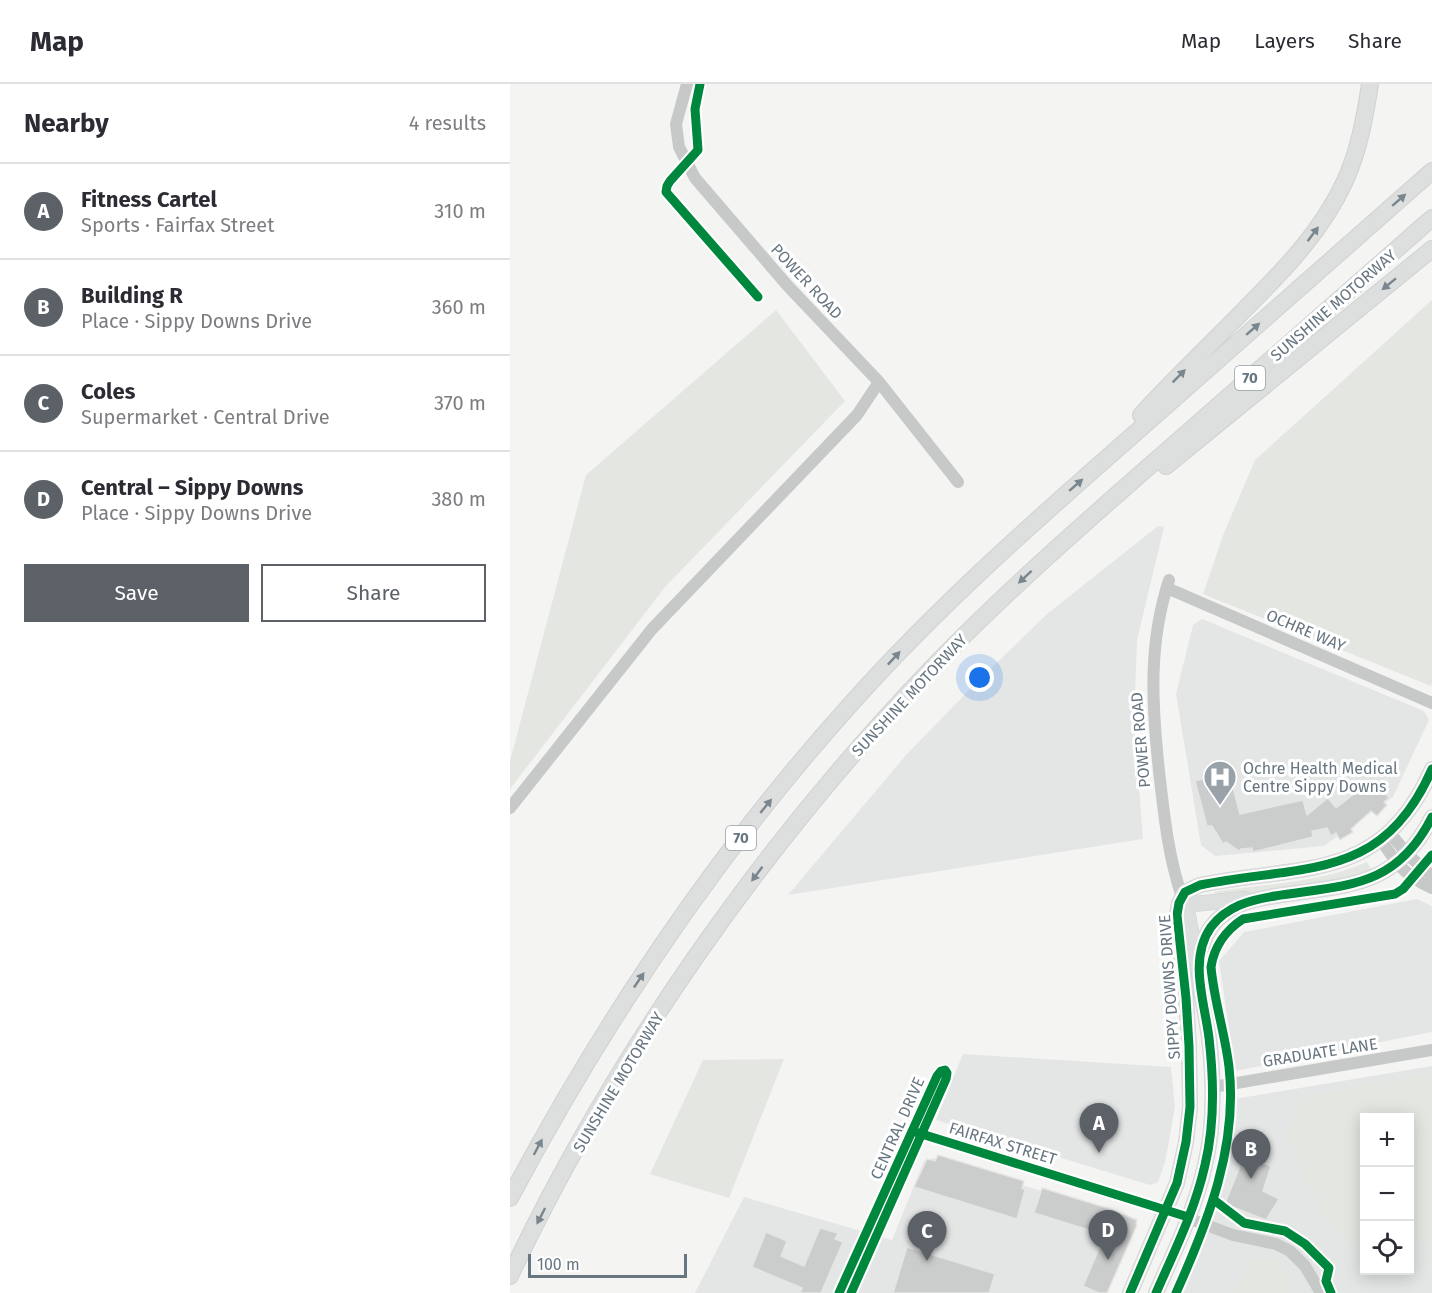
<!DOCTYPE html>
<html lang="en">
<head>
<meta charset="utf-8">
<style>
  body { margin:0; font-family:"Fira Sans",sans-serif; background:#f7f7f7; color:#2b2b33 }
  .controls { position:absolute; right:18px; bottom:18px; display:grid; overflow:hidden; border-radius:0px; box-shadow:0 3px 15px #0003 }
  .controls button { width:54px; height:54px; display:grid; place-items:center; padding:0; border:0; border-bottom:2px solid #e1e1e2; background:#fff; color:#2b2b33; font:30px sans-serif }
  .scale { position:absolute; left:18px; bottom:15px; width:159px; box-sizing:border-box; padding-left:6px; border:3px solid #677680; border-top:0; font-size:16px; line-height:21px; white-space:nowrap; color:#677680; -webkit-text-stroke:4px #fff; paint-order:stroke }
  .you { position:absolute; left:470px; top:594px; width:21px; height:21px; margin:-15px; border:4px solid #fff; border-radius:50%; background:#1a73e8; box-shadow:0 0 0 9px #1a73e833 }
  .badge { display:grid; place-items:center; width:39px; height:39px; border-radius:50%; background:#5c6168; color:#fff; font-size:20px; font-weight:700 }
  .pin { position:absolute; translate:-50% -50px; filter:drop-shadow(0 2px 3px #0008) }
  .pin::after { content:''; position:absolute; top:32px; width:21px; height:18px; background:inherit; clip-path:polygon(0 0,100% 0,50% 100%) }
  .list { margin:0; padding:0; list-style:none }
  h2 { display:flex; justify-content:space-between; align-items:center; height:78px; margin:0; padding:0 24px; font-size:26px }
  h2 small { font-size:20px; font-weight:400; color:#7c7c81 }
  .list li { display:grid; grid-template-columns:39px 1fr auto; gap:18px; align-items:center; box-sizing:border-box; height:96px; padding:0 24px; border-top:2px solid #e1e1e2 }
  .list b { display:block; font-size:22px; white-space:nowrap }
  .list p { margin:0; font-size:20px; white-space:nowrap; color:#7c7c81 }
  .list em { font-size:20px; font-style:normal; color:#7c7c81 }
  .actions { display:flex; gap:12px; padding:18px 24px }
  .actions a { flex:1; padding:14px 0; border:2px solid #5c6168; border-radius:0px; text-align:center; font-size:21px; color:#5c6168 }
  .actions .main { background:#5c6168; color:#fff }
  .icon { flex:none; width:33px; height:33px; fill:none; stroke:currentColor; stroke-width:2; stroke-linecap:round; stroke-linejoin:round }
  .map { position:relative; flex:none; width:922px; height:1209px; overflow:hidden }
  header { display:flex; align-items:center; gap:36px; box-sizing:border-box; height:84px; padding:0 30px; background:#fff; border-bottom:2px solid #e1e1e2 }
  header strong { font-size:28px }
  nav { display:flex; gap:33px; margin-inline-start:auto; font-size:21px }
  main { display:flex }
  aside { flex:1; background:#fff }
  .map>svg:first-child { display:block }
  .built { fill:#e4e6e6; fill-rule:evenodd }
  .green { fill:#e3e6e1 }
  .building { fill:#cbcccc; stroke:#e4e4e3; stroke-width:1.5 }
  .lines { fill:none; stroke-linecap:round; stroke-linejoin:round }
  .major-casing { stroke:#d0d1d1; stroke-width:16 }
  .highway-casing { stroke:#d0d1d1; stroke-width:18 }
  .minor { stroke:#c7c9c9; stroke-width:12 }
  .major { stroke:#dddede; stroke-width:15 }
  .highway { stroke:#dddede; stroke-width:16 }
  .cycleway-casing { stroke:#fff; stroke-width:13 }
  .cycleway { stroke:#00873e; stroke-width:9 }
  .oneway { fill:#79868e }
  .labels { text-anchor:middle; stroke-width:6; stroke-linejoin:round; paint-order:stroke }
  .shield { fill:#fff; stroke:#959fa6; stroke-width:1.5 }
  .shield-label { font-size:15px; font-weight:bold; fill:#677680 }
  .street-label { font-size:16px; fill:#677680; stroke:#fff }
  .poi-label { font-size:16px; fill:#677680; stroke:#fff; text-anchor:start }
</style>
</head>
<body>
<header>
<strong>Map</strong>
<nav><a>Map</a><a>Layers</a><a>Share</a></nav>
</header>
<main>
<aside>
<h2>Nearby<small>4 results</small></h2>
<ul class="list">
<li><span class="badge">A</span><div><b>Fitness Cartel</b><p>Sports · Fairfax Street</p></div><em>310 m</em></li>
<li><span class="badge">B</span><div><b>Building R</b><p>Place · Sippy Downs Drive</p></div><em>360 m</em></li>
<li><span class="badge">C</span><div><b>Coles</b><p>Supermarket · Central Drive</p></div><em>370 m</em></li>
<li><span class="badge">D</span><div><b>Central – Sippy Downs</b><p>Place · Sippy Downs Drive</p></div><em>380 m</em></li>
</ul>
<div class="actions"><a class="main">Save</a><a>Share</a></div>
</aside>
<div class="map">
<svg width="922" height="1209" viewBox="0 0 922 1209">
  <rect width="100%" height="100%" fill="#f4f4f3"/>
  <path class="built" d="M 648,442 L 654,443 L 627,556 L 624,640 L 633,755 L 278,811 L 396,671 L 468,597 L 537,530 Z
    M 692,535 L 914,627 L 919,636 L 883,713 L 814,762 L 705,772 L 691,761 L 666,610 L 683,541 Z
    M 907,815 L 922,822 L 922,948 L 725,987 L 709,877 L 734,848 Z
    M 453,970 L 661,983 L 665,1023 L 655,1079 L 648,1098 L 640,1101 L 426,1036 Z
    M 922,982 L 922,1209 L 670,1209 L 709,1115 L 720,1060 L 724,1015 ZM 854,1034 L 900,1034 L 900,1186 L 854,1186 Z
    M 424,1074 L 623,1135 L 596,1209 L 185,1209 L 234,1113 L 382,1156 L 414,1077 Z"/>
  <path class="green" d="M 922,216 L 922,599 L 921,602 L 693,510 L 714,449 L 745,376 Z
    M 266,226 L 335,317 L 155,503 L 0,705 L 0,677 L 76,391 Z
    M 857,778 L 861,786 L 821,798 L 706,814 L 704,808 C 755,800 810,799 857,778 Z
    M 274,975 L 219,1114 L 140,1090 L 193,976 Z
    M 922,989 L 922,1180 L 915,1159 L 900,1153 L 900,1034 L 854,1034 L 854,1160 L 844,1164 L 812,1131 L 779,1057 L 786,1014 Z
    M 771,1173 L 779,1204 L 777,1209 L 718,1209 L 721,1204 L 732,1202 L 736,1177 Z"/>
  <path class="building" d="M 719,688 L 730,730 L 793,716 L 797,731 L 818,714 L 826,724 L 863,695 L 879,714 L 874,718 L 877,721 L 867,732 L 861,727 L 841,745 L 843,748 L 830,756 L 826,749 L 821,752 L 817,744 L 802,747 L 803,753 L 743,768 L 742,764 L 731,765 L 729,767 L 716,758 L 713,760 L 702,742 L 697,742 L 685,697 Z
    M 428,1071 L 514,1097 L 512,1104 L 515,1106 L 507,1135 L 404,1103 L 417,1075 L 425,1077 Z
    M 734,1072 L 761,1082 L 753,1107 L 769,1115 L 756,1136 L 715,1120 Z
    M 532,1104 L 600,1125 L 627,1136 L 626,1140 L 627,1141 L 597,1209 L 589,1209 L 573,1202 L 595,1151 L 524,1129 Z
    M 310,1144 L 328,1149 L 325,1155 L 333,1158 L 311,1209 L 290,1209 L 292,1204 L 242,1183 L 256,1148 L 277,1157 L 271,1172 L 294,1182 Z
    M 397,1163 L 485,1190 L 479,1209 L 383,1209 Z"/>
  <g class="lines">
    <defs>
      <path id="major" d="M 672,813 L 677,818 L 684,820 L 735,815
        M 672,813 L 677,826 L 687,877
        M 620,1209 L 667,1099 L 676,1058 L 680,1023 L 679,962 L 676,914 L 667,831 L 669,819 L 675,808 L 690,801 C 793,780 872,799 922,685
        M 646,1209 C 664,1168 685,1126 695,1081 C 705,1040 704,997 699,954 C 695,919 678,876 701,843 C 717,822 740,816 765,812 C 835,801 886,805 922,733"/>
      <path id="highway" d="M 631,331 C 665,294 702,259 737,223 C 775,185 812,147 835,97 C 849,66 855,33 860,0
        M 656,382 L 922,165
        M 0,1114 C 94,937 206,770 340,621 C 427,523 525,437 623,351 C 723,263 822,175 922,87
        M 0,1192 C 103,974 253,760 420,586 C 496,507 578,436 660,364 C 747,287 835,211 922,134"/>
    </defs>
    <use href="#major" class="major-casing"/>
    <use href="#highway" class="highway-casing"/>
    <path class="minor" d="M 177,0 L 166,40 L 169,63 L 185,94 L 277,201 L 369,298 L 448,398
      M 659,496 C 638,561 642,620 649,687 C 654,730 658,772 672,813
      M 657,504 L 922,619
      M 0,724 L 142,545 L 347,331 L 369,298
      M 880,749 L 898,771 L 922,792
      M 871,756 C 887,780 895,792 922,804
      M 703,1003 L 922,966
      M 406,1048 L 656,1126 L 723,1151 L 766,1160 L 780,1167 L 795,1182 L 811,1209
      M 329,1209 L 427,992 L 431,987 L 435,986 L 437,989 L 436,995 L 341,1209"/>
    <use href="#major" class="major"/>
    <use href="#highway" class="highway"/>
    <defs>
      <path id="cycleway" d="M 190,0 L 185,25 L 188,66 L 160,97 L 157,102 L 156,108 L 248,213
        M 402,1047 L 678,1133
        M 704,1116 L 734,1139 L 775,1147 L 795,1160 L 819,1184 L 816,1197 L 821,1209
        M 329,1209 L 427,992 L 431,987 L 435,986 L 437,989 L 436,995 L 341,1209
        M 620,1209 L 667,1099 L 676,1058 L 680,1023 L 679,962 L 676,914 L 667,831 L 669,819 L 675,808 L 690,801 C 793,780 872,799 922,685
        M 646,1209 C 664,1168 685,1126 695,1081 C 705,1040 704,997 699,954 C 695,919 678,876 701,843 C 717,822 740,816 765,812 C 835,801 886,805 922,733
        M 666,1209 C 698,1138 728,1062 719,983 C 715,949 704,917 701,883 C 704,863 716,846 733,835 L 885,810 L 893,805 L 922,771"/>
    </defs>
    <use href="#cycleway" class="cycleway-casing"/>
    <use href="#cycleway" class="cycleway"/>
  </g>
  <defs><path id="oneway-solid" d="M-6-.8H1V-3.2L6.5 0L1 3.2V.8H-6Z" transform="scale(1.5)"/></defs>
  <g class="oneway">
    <use href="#oneway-solid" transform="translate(889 116) rotate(-41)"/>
    <use href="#oneway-solid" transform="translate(803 150) rotate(-53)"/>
    <use href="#oneway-solid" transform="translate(879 200) rotate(141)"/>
    <use href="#oneway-solid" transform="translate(743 245) rotate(-41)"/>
    <use href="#oneway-solid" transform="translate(669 292) rotate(-45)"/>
    <use href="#oneway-solid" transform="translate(566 401) rotate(-41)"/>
    <use href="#oneway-solid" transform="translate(515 493) rotate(137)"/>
    <use href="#oneway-solid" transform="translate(384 574) rotate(-47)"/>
    <use href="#oneway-solid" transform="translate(256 722) rotate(-51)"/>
    <use href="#oneway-solid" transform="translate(247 790) rotate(127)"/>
    <use href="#oneway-solid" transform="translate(129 896) rotate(-56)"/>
    <use href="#oneway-solid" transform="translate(28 1063) rotate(-62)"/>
    <use href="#oneway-solid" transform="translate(31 1132) rotate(117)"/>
  </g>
  <defs>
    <symbol id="hospital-pin" viewBox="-11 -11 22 30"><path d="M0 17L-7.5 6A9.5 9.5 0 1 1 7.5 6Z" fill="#98a2a8" stroke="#fff"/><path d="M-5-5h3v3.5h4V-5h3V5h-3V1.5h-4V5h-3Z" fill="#fff"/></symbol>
  </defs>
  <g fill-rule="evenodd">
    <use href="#hospital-pin" x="691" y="674" width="38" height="52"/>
  </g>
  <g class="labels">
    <g class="shield">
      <rect x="725" y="282" width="30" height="24" rx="4.5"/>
      <rect x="216" y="742" width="30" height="24" rx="4.5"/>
    </g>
    <g class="shield-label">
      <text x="740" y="299">70</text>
      <text x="231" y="759">70</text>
    </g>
    <g class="street-label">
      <text transform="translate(297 197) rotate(47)" y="6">POWER ROAD</text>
      <text transform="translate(823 221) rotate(-41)" y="6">SUNSHINE MOTORWAY</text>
      <text transform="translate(796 546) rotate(23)" y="6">OCHRE WAY</text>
      <text transform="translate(399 611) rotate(-47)" y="6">SUNSHINE MOTORWAY</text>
      <text transform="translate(630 656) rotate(-95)" y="6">POWER ROAD</text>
      <text transform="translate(659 903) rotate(-94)" y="6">SIPPY DOWNS DRIVE</text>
      <text transform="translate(810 968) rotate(-9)" y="6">GRADUATE LANE</text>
      <text transform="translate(108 998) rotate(-59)" y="6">SUNSHINE MOTORWAY</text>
      <text transform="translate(387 1044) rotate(-66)" y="6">CENTRAL DRIVE</text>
      <text transform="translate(493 1059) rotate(17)" y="6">FAIRFAX STREET</text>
    </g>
    <g class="poi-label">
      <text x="733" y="690">Ochre Health Medical<tspan x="733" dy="18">Centre Sippy Downs</tspan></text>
    </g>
  </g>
</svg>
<div class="controls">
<button>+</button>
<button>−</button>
<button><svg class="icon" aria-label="locate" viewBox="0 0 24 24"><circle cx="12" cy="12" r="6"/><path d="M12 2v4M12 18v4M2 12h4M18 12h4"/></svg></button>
</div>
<div class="scale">100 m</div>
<div class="you"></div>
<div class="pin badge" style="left:589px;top:1069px">A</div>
<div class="pin badge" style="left:741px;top:1095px">B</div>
<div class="pin badge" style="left:417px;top:1177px">C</div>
<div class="pin badge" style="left:598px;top:1176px">D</div>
</div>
</main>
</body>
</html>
